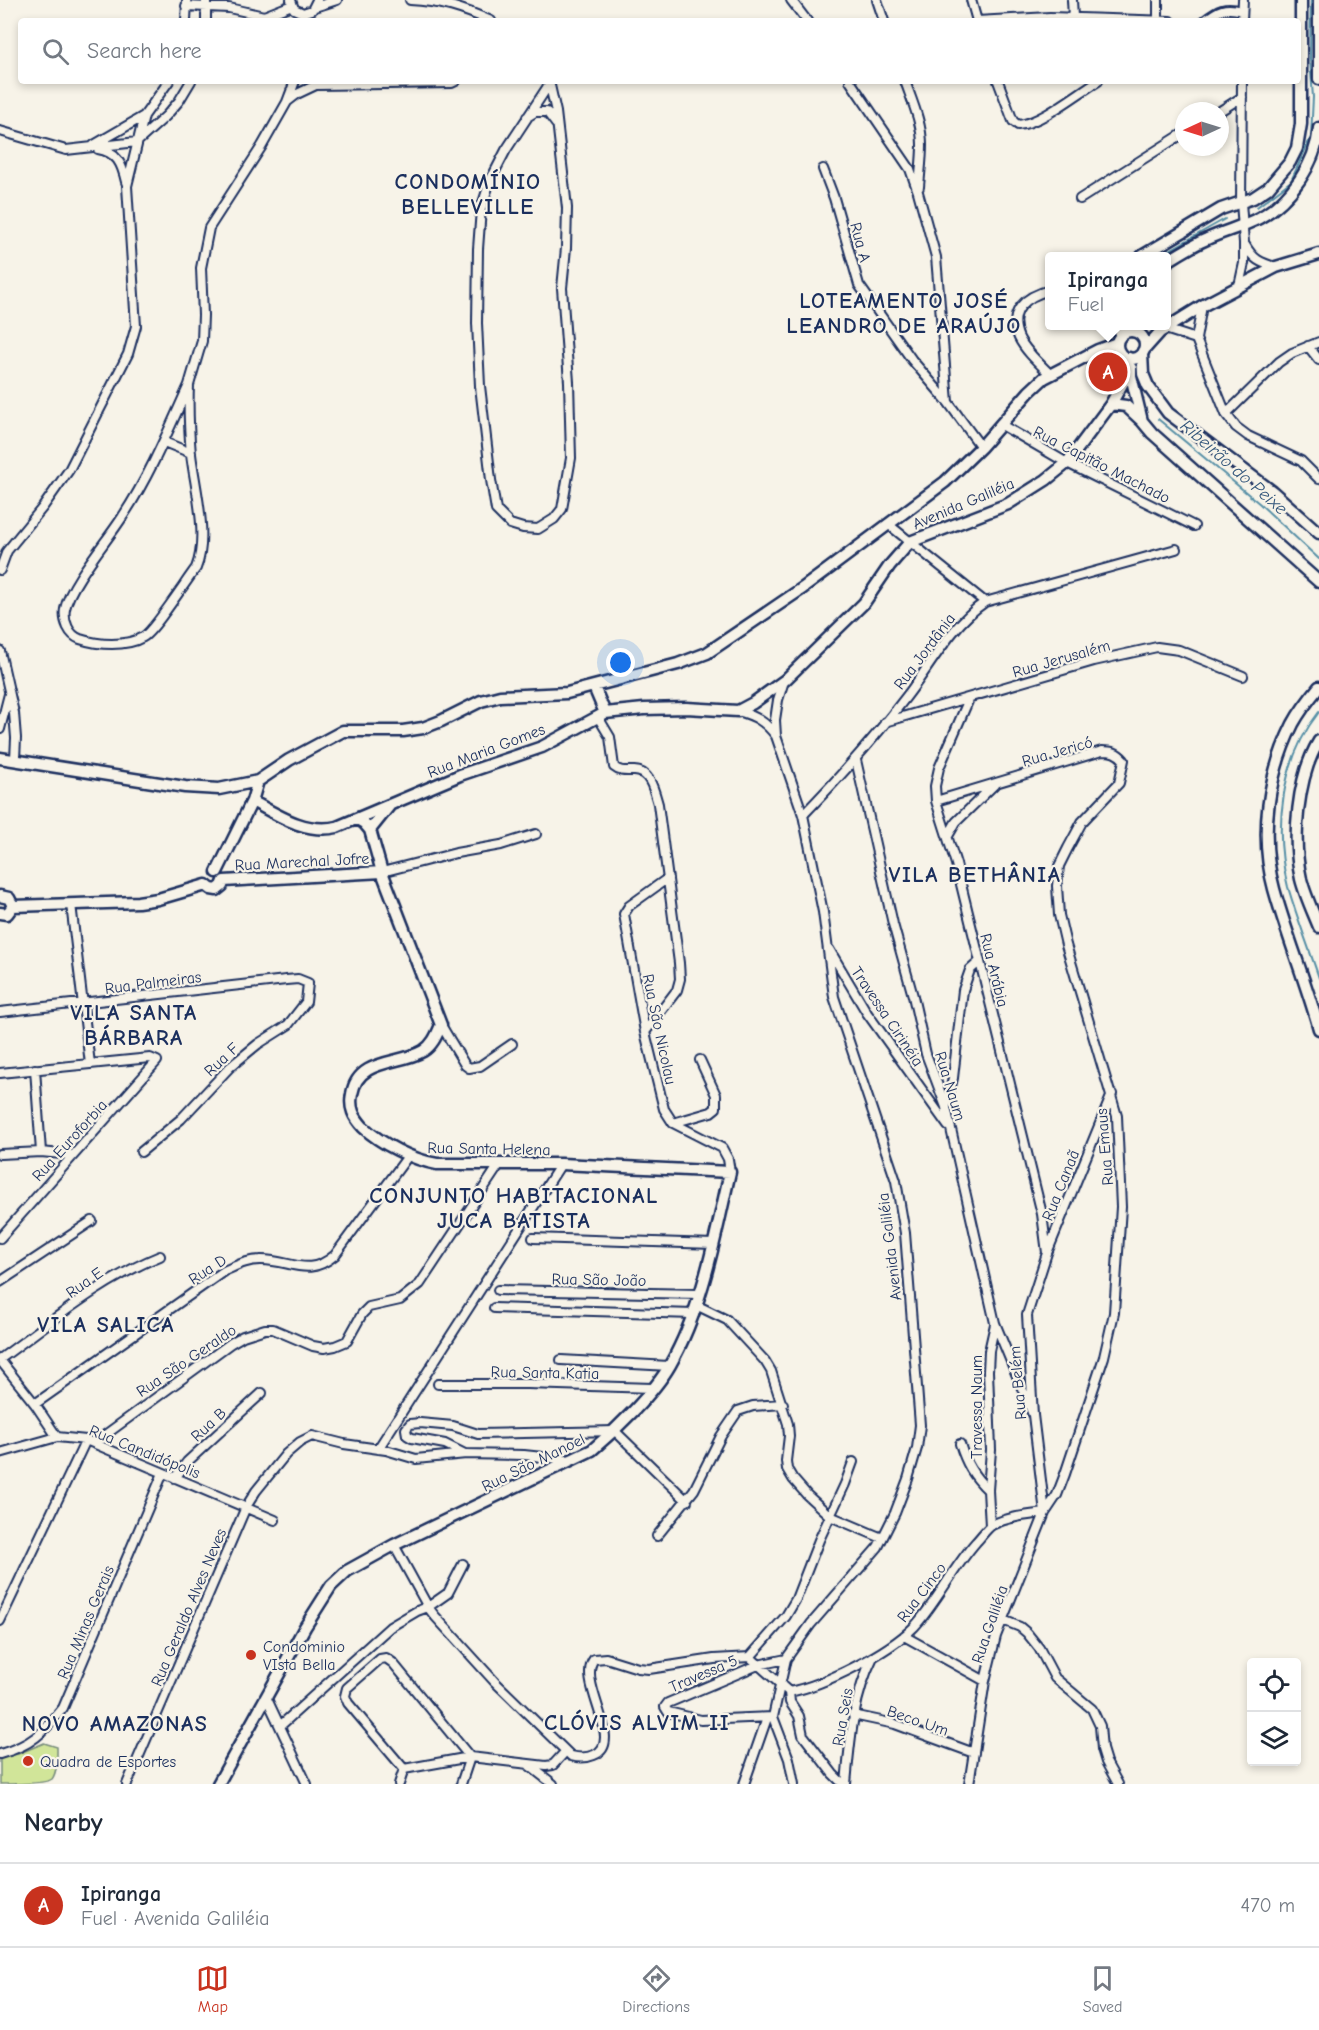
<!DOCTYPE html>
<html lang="en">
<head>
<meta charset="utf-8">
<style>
  body { margin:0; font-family:"Comic Neue",sans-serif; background:#f6f6f7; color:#1f2937 }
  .controls { position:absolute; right:18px; bottom:18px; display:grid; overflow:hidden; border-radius:6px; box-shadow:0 3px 9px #0003 }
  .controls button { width:54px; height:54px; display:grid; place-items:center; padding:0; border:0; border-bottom:2px solid #e0e1e3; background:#fff; color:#1f2937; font:30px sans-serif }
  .compass { position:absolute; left:1175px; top:102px; width:54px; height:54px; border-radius:50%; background:#fff; box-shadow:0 3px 9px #0003; rotate:266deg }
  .you { position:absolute; left:621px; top:663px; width:21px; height:21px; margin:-15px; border:4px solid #fff; border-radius:50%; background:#1a73e8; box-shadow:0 0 0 9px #1a73e833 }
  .badge { display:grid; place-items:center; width:39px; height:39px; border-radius:50%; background:#c8321e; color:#fff; font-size:20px; font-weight:700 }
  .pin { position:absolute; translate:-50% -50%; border:3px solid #fff; box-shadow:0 2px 6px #0006 }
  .popup { position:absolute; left:1045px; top:252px; width:126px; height:78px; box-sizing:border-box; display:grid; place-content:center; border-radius:6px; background:#fff; filter:drop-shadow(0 2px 4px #0005); font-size:20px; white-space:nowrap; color:#747a83 }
  .popup b { font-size:22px; color:#1f2937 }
  .popup::after { content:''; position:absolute; left:50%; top:100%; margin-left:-12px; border:12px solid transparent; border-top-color:#fff }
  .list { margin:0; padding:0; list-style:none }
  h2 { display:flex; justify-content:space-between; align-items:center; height:78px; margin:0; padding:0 24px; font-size:26px }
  h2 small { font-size:20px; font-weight:400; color:#747a83 }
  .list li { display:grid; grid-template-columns:39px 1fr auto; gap:18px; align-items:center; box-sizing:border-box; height:84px; padding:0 24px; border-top:2px solid #e0e1e3 }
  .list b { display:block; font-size:22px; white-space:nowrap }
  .list p { margin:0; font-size:20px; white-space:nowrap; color:#747a83 }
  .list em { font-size:20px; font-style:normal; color:#747a83 }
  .icon { flex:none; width:33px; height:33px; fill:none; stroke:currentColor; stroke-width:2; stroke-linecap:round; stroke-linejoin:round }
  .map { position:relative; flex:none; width:1319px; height:1784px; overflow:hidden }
  .search { position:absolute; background:#fff; box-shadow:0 3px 9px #0003; left:18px; right:18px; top:18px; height:66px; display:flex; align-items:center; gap:15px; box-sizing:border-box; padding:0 21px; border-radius:6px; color:#747a83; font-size:22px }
  .sheet { height:162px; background:#fff }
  nav { display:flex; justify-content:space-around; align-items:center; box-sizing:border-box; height:84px; border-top:2px solid #e0e1e3; background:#fff; font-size:16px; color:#747a83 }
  nav a { display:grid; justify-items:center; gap:3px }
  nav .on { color:#c8321e }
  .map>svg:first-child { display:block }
  .green { fill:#d1e599; stroke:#768a7c; stroke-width:1.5 }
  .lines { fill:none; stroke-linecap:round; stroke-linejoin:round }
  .stream { stroke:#568fa6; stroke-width:2 }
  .minor-casing { stroke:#1b2f5e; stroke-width:12 }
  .tertiary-casing { stroke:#1b2f5e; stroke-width:15 }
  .secondary-casing { stroke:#1b2f5e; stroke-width:15 }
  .minor { stroke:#f7f3e8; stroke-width:8 }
  .tertiary { stroke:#f7f3e8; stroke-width:10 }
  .secondary { stroke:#f7f3e8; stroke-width:10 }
  .poi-dot { fill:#c8321e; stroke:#f7f3e8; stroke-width:2 }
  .labels { text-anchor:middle; stroke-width:4.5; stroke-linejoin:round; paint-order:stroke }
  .street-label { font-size:16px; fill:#1b2f5e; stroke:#f7f3e8 }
  .poi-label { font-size:16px; fill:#1b2f5e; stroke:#f7f3e8; text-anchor:start }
  .water-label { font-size:18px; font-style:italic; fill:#34577c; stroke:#f7f3e8 }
  .district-label { font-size:22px; font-weight:bold; letter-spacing:1.5px; fill:#1b2f5e; stroke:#f7f3e8 }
</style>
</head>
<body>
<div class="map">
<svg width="1319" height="1784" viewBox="0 0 1319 1784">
  <rect width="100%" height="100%" fill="#f7f3e8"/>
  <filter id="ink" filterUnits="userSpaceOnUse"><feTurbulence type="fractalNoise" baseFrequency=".0167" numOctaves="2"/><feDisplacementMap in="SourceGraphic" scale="12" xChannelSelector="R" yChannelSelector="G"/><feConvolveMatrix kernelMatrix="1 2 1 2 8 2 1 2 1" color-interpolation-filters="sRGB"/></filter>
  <g filter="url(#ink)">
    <path class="green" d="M 44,1743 L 57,1747 C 57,1756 58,1771 52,1779 C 45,1784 11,1784 0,1784 L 0,1757 L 18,1754 Z"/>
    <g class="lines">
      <path class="stream" d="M 1257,207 L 1291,181 L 1311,137 L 1313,97 L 1310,59 L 1311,0
        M 1159,256 L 1225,219
        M 1158,419 L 1260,504 L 1319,559
        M 1319,712 C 1281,760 1273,829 1288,887 C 1297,918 1309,948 1319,978"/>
      <defs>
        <path id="minor" d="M 291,0 L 294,9 L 303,13 L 312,10 L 317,0
          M 410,0 C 440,1 464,9 491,21
          M 791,0 L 807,21
          M 877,0 L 884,21
          M 971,0 L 977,21
          M 1072,0 L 1073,17
          M 1158,0 L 1158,20
          M 186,6 L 229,8 L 264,16 L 292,5
          M 315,7 L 337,0
          M 186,21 L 187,0
          M 206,21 L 206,0
          M 977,21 L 1050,17 L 1170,21
          M 1204,21 C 1218,10 1225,6 1242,11
          M 1242,21 L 1243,0
          M 549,81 L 556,112 L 567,208 L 566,248 L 562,288 L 569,382 L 571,458 L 562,509 L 554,519 L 538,529 L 523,528 L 510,524 L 496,510 L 491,480 L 480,386 L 477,323 L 478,249 L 481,209 L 490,181 L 506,150 L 550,83
          M 850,81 L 910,169 L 918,192 L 936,257 L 948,402 L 981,447
          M 905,81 C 912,101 922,123 922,145 C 922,159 920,173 919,187
          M 998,81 L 1013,121 L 1018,125 C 1040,124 1078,93 1098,81
          M 288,101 L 297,94 L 316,85 L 452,83 L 456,81
          M 1220,111 L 1242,97
          M 527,117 L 535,112 L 547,112 L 556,124
          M 0,131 L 66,150 L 137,142 L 166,116 L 179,101 L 191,81
          M 94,145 L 144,116
          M 98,149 C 117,152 122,164 126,182
          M 823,169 L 834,198 L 859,285 L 912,360 L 948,402
          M 1080,199 L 1184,133
          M 1245,245 C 1253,259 1260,263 1276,267
          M 1239,286 L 1244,263 L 1244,243 L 1241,202 L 1242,81
          M 1050,290 C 1026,296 1007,311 1019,338 C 1026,352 1040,364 1051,375
          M 1202,306 L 1196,339 L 1226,414 L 1236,427 L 1248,436 L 1301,461 L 1319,479
          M 1165,329 L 1196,339
          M 1308,346 L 1319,360
          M 189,385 C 188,408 189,431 191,454 C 195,488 209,536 196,568 C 186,581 154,631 143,637 C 126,647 98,645 80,639 C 69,635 63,621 65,609 C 70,584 108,540 123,516 C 150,475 169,429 189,385 Z
          M 189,385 L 202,341 L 203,315 L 201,268 L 209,228 L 262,146 L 287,102 L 295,81
          M 1226,414 L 1279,362 L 1292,353 L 1319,342
          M 1000,424 L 1067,463 L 1194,526
          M 164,442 L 191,453
          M 888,524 L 985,602
          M 0,570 L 7,551 L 43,507 L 69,470 L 128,354 L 136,326 L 127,186 L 144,116 L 169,81
          M 0,651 L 14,713 L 16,738 L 15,759
          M 969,699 L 939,768 L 935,786 L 936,801 L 956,864 L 1042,1214 L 1047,1253
          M 738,711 C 755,716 765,721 776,736
          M 598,717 L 610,737 L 614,767 C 620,772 625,771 633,771 C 650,770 654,790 658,804 L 679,963 L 680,979 L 677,990 L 645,1032
          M 885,722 L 1094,661 L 1157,647 L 1179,650 L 1243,676
          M 0,729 L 9,694
          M 856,760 L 893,924 L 913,996 L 926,1054 L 946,1107 L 995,1323 L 1033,1415
          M 936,801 L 1102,751 C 1112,751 1117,752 1124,760 L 1119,783 L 1082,822 L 1068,848 L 1059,866 L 1057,886 L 1059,915 L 1066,945 L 1117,1116 L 1121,1207 L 1114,1313 L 1104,1357 L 1065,1474 L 1057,1495 L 1045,1513 L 996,1636 L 985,1681 L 969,1784
          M 803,815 C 840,777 874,739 906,697 C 931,665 951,625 985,602 L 1176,549
          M 948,836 L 956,822 L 995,784
          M 382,872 L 456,853 L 501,845 L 536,834
          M 668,878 L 629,906 L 624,914 L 645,1032 L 664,1109 L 673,1123 L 722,1148 L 728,1159 L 730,1172
          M 71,904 L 90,1064
          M 829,949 L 867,1013 L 948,1126
          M 0,1012 L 286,980 L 298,979 L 308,983 L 306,1002 L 288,1025 L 258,1044 L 230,1067 L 181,1119 L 141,1152
          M 441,1025 L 465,1065 L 469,1068 L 480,1066 L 512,1044
          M 35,1069 L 41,1152
          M 0,1073 L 150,1058 L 157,1061 L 0,1238
          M 946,1107 L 953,1078 L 963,990 L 970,970 L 979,962
          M 673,1123 L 711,1112 L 716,1108 L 716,1095 L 700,1060
          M 0,1154 L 41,1152 L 72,1155
          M 533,1238 L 714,1244
          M 0,1282 L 92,1221
          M 498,1290 L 700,1294
          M 696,1305 L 727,1320 L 765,1361 L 771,1371 L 788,1424 L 789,1436 L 786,1461 L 787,1469 L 793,1479 L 807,1495 L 830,1516 L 882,1538
          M 494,1308 L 694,1314
          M 0,1359 C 51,1322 101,1280 160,1256
          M 0,1360 L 35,1404 L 57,1437
          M 561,1360 L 669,1366
          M 438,1384 L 528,1384 L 652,1388
          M 35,1404 L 224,1271 C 236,1266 246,1260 260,1260 C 290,1259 307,1279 335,1255 L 408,1156
          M 94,1443 L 231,1343 L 243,1336 L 265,1329 L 273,1329 L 313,1346 L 324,1348 L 335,1346 L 347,1341 L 362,1314 L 369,1307 L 400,1300 L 420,1284 L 499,1165
          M 960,1444 C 966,1463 973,1476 988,1490
          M 378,1449 L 561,1164
          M 0,1453 L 57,1437 L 86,1440 L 275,1520
          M 465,1454 L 445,1444 L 412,1438 L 407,1435 L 406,1429 L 410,1424 L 420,1423 L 453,1426 L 478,1434 L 615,1431 L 687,1501
          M 853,1462 L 845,1484 L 819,1540 L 796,1599 L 786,1616 L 750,1657 L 789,1692 C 825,1685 888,1653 914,1627 C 937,1602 953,1568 976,1542 C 981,1537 986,1529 992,1525 C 1007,1517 1028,1515 1045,1513
          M 175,1478 L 187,1462 L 262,1393
          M 1045,1513 L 1033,1415 L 1027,1315 L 1047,1253 L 1112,1094
          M 990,1526 L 988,1490 L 991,1450 L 988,1371 L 989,1351 L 995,1324
          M 657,1536 L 694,1490 L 721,1436 L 738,1411 L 753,1406 L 783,1404
          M 394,1545 L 428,1607 L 434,1615 L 495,1682 L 571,1756 C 579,1758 587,1758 594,1755 C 626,1743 576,1682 594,1659 L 606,1658 L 638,1668 L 649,1669 L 714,1659 L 750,1657
          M 1003,1620 L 1020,1627 L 1027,1633 L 1039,1648 L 1055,1678 L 1092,1709 L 1100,1726 L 1102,1749 L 1106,1762 L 1118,1784
          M 0,1621 L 86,1440
          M 904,1636 L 985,1681
          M 789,1692 L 790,1702 L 799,1716 L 803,1735 L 833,1774 L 843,1784
          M 267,1699 L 307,1784
          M 853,1715 L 895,1724 L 974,1753
          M 773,1717 L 786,1659 L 811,1624 L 878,1547 L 895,1513 L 908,1479 L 917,1448 L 920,1425 L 905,1233 L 896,1181 L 834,997 L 823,912 L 803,815 L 776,736 L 775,720 L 778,700 L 784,681
          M 773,1717 L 701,1720 L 668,1712 L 665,1707 L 668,1703 L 758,1665 L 786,1659
          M 773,1717 L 789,1759 L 794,1784
          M 280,1726 L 390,1627 L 417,1611 L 428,1607 L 448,1593 L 463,1564
          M 0,1754 C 32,1745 43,1733 63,1708 L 163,1473
          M 530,1766 L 553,1784
          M 404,1769 L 348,1703 L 345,1696 L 347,1688 L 380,1659 L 386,1658 L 393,1663 L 470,1757 L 461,1784
          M 127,1784 L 246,1507 L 256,1491 L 286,1454 L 300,1442 L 312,1436 L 344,1444 L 386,1450 L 416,1459 L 466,1454 L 524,1455 L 570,1460
          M 399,1784 L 404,1769 L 470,1757 L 546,1766 L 553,1765 L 565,1752
          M 744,1784 L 767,1718
          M 846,1784 C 850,1740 853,1697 873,1657"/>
        <path id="tertiary" d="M 1319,0 L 1319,79
          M 1142,256 L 1221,209 L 1253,198 L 1268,188 L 1290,162 L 1297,148 L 1301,124 L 1301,0
          M 1166,262 C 1179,254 1193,245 1207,239 C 1224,231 1242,227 1259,218 C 1290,201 1316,164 1319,128
          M 1119,326 L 1121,335
          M 1129,326 L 1132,331
          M 1142,354 L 1143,374 L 1148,386 L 1168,413 L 1273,492 L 1319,533
          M 1131,368 L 1131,376 L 1142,421 L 1152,433 L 1319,582
          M 1111,404 L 1126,406 L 1141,420
          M 594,687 L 605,713
          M 1319,687 C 1310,698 1300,711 1293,724 C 1268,774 1259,835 1274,889 C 1287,936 1306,982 1319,1029
          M 1319,741 C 1297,777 1292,839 1301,879 C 1305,895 1313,912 1319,927
          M 0,758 L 185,787 L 219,789 L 258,781
          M 252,801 C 279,816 306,834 337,827 L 460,775 L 542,747 L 605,713 L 644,709 L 686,708 L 738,711 L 753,703 L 785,680 L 864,603 L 890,565 L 910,542 L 1008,504 L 1046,480 L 1067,463 L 1111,404 L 1126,377 L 1129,358
          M 370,830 L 390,805
          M 217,872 L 252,801 L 258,781 L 289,760 L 343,731 L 403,731 L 423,728 L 441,721 L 481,701 L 500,696 L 567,693 L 678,664 L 707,653 L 803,588 L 945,482 L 981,447 L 1029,392 L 1044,378 L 1098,350 L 1117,343
          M 224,881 L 382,872
          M 206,885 L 211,889 L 217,890 L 222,886 L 224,881
          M 0,896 L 9,898 L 13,906
          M 13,906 L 138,902 L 158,899 L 206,885
          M 0,913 L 7,914 L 13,906
          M 218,1784 L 305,1627 L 331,1586 L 347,1571 L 394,1545 L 592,1450 C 617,1429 654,1393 670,1365 C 703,1307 715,1237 730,1172 L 561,1164 L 437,1164 C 413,1160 381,1144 363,1127 C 354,1117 349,1108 352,1094 C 358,1058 399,1065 423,1051 C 433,1045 437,1034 441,1025 L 382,872 L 370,830 L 364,823 L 357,819"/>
        <path id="secondary" d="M1117 345a14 14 0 1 1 28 0a14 14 0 1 1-28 0Z
          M 1143,351 L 1160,332 L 1202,306 L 1276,267 L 1319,254"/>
      </defs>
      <use href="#minor" class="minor-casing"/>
      <use href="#tertiary" class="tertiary-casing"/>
      <use href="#secondary" class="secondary-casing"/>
      <use href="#minor" class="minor"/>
      <use href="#tertiary" class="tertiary"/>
      <use href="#secondary" class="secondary"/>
    </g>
  </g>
  <g class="poi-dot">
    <circle cx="251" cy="1655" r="6"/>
    <circle cx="28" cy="1761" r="6"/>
  </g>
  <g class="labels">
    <g class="street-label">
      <text transform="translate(861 242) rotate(75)" y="6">Rua A</text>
      <text transform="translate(1102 464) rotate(27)" y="6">Rua Capitão Machado</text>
      <text transform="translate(963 503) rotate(-23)" y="6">Avenida Galiléia</text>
      <text transform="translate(924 651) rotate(-53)" y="6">Rua Jordânia</text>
      <text transform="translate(1061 658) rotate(-16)" y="6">Rua Jerusalém</text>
      <text transform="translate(486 750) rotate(-21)" y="6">Rua Maria Gomes</text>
      <text transform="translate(1057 751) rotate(-16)" y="6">Rua Jericó</text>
      <text transform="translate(302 861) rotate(-3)" y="6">Rua Marechal Jofre</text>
      <text transform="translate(995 970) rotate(76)" y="6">Rua Arábia</text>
      <text transform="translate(153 982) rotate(-7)" y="6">Rua Palmeiras</text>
      <text transform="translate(888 1016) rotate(56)" y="6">Travessa Cirinéia</text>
      <text transform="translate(660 1029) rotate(78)" y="6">Rua São Nicolau</text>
      <text transform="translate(221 1059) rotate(-43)" y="6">Rua F</text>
      <text transform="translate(951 1086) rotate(73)" y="6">Rua Naum</text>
      <text transform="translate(69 1140) rotate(-48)" y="6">Rua Euroforbia</text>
      <text transform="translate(1104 1147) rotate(-95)" y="6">Rua Emaus</text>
      <text transform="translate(489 1148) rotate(1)" y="6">Rua Santa Helena</text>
      <text transform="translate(1060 1185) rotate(-68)" y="6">Rua Canaã</text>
      <text transform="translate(889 1247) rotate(-97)" y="6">Avenida Galiléia</text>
      <text transform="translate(207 1269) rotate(-33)" y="6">Rua D</text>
      <text transform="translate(599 1279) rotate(1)" y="6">Rua São João</text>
      <text transform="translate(84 1282) rotate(-35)" y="6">Rua E</text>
      <text transform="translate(186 1360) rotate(-34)" y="6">Rua São Geraldo</text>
      <text transform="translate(545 1372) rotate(1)" y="6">Rua Santa Katia</text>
      <text transform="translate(1017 1383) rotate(-95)" y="6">Rua Belém</text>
      <text transform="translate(976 1407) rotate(-90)" y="6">Travessa Naum</text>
      <text transform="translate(208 1424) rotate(-43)" y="6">Rua B</text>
      <text transform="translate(145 1451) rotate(22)" y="6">Rua Candidópolis</text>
      <text transform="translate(533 1462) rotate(-26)" y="6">Rua São Manoel</text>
      <text transform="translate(921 1592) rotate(-53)" y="6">Rua Cinco</text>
      <text transform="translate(188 1607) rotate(-67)" y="6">Rua Geraldo Alves Neves</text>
      <text transform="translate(85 1622) rotate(-67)" y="6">Rua Minas Gerais</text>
      <text transform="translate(989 1624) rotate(-71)" y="6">Rua Galiléia</text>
      <text transform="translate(703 1673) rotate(-23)" y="6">Travessa 5</text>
      <text transform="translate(842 1717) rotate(-80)" y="6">Rua Seis</text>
      <text transform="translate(918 1720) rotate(19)" y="6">Beco Um</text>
    </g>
    <g class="poi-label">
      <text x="263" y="1652">Condominio<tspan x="263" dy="18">VIsta Bella</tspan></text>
      <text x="40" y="1767">Quadra de Esportes</text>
    </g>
    <g class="water-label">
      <text transform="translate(1234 467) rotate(41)" y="6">Ribeirão do Peixe</text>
    </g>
    <g class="district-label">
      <text x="468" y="189">CONDOMÍNIO<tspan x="468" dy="25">BELLEVILLE</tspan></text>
      <text x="904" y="308">LOTEAMENTO JOSÉ<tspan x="904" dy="25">LEANDRO DE ARAÚJO</tspan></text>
      <text x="975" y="882">VILA BETHÂNIA</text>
      <text x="134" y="1020">VILA SANTA<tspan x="134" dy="25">BÁRBARA</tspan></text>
      <text x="514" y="1203">CONJUNTO HABITACIONAL<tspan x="514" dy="25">JUCA BATISTA</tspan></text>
      <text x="106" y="1332">VILA SALICA</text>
      <text x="637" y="1730">CLÓVIS ALVIM II</text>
      <text x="115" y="1731">NOVO AMAZONAS</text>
    </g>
  </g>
</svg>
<div class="controls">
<button><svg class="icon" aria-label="locate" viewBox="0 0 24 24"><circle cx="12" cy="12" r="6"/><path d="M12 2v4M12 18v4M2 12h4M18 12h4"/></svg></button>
<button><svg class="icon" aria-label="layers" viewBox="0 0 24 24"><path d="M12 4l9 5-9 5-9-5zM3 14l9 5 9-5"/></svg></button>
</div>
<svg class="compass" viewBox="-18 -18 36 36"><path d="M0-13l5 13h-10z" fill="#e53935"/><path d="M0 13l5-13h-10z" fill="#747a83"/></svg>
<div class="you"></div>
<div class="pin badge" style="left:1108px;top:372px">A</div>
<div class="popup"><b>Ipiranga</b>Fuel</div>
<div class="search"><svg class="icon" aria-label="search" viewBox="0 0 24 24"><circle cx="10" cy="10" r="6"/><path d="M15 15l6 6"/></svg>Search here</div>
</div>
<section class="sheet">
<h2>Nearby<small></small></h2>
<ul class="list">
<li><span class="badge">A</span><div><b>Ipiranga</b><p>Fuel · Avenida Galiléia</p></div><em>470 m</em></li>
</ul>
</section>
<nav>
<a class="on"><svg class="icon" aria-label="map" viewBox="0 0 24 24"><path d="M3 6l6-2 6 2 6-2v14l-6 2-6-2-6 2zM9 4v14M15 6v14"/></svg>Map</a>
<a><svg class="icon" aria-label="directions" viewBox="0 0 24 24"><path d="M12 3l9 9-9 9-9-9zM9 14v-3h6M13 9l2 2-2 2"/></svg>Directions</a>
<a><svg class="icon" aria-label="saved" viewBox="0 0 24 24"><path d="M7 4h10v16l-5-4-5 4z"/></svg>Saved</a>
</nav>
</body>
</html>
